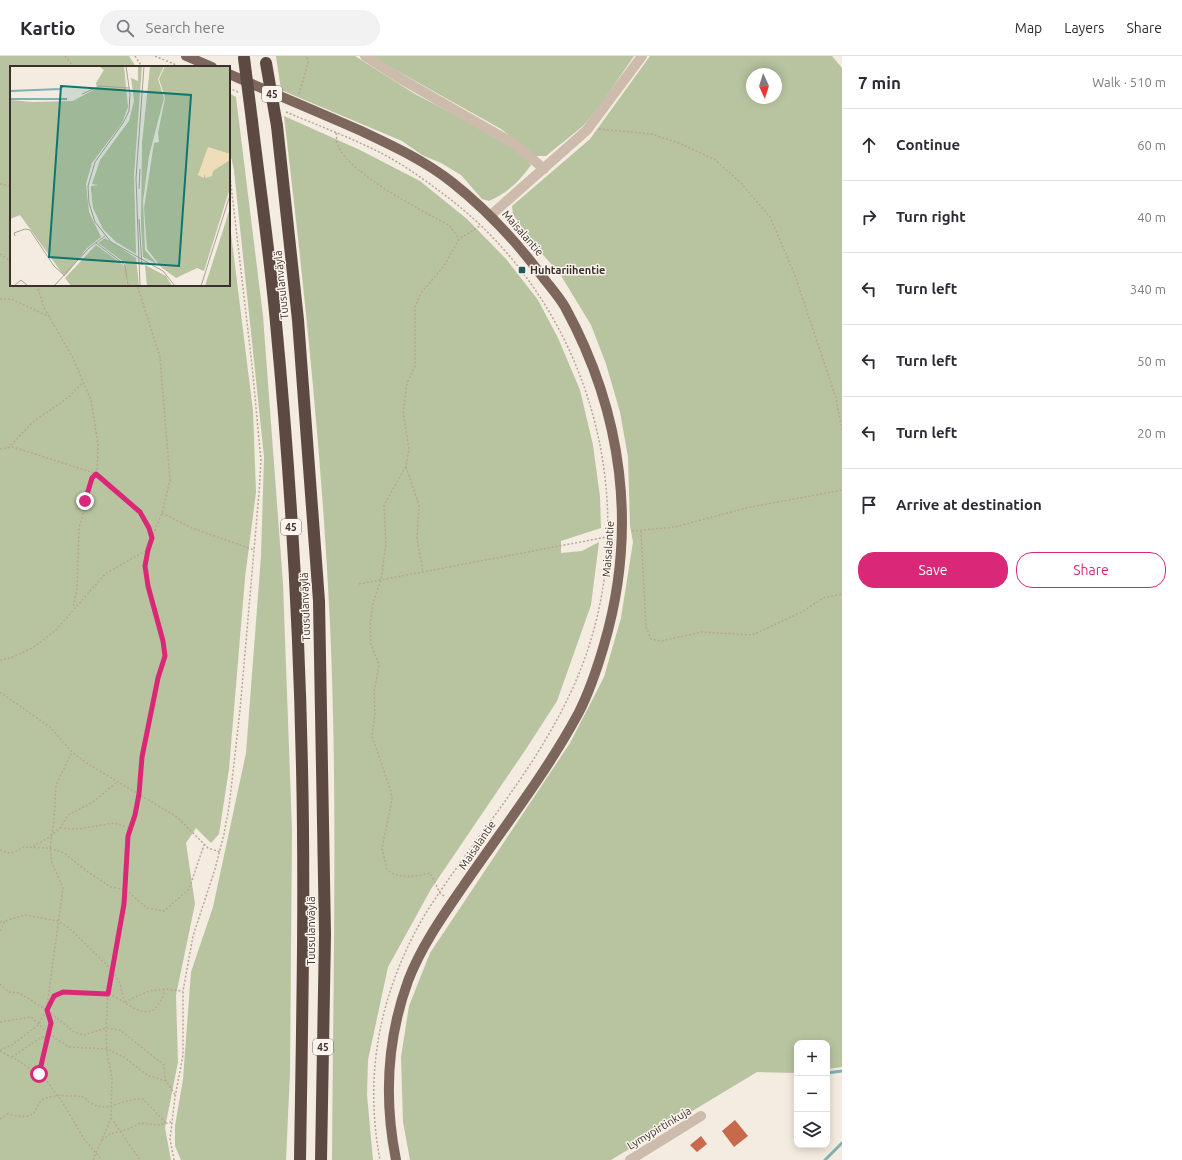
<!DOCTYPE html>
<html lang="en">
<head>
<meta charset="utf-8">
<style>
  body { margin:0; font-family:Ubuntu,sans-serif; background:#f2f2f3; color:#2b2b33 }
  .controls { position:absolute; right:12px; bottom:12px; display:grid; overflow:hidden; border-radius:8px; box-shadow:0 2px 10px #0003 }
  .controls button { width:36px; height:36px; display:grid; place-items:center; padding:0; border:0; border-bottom:1px solid #e1e1e2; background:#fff; color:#2b2b33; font:20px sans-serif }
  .compass { position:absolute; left:746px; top:12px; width:36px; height:36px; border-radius:50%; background:#fff; box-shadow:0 2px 10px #0003; rotate:176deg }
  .stop { position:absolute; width:12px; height:12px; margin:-9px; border:3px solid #db2777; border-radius:50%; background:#fff }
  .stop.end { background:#db2777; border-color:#fff; box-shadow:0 1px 4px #0008 }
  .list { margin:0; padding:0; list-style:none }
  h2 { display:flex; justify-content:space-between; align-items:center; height:52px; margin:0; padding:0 16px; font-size:17px }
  h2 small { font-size:13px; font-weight:400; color:#7c7c81 }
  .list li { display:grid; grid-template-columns:26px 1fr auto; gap:12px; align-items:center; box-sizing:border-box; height:72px; padding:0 16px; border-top:1px solid #e1e1e2 }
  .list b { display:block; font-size:15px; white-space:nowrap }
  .list em { font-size:13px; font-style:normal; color:#7c7c81 }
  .actions { display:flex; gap:8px; padding:12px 16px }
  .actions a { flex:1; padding:9px 0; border:1px solid #db2777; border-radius:16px; text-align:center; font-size:14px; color:#db2777 }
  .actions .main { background:#db2777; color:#fff }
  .icon { flex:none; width:22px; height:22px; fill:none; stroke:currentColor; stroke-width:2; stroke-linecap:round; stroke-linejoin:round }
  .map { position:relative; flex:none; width:842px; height:1104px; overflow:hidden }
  header { display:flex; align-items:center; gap:24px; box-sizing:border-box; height:56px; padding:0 20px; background:#fff; border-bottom:1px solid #e1e1e2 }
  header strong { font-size:19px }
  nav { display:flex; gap:22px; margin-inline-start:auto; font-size:14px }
  .search { width:280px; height:36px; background:#f2f2f3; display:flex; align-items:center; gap:10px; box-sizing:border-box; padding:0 14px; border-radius:22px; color:#7c7c81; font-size:15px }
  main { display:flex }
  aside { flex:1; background:#fff }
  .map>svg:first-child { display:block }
  .green { fill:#b8c4a0; fill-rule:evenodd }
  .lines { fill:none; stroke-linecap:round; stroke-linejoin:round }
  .stream { stroke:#7fb0b2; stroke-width:3 }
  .building { fill:#c8694b }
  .path { stroke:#b9a596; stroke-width:1.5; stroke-dasharray:2 2; stroke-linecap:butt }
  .minor { stroke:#cdbbac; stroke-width:10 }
  .major { stroke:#7d675c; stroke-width:10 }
  .highway { stroke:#5c4a42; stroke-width:12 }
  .highway-bridge { stroke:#5c4a42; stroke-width:12 }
  .route { stroke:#db2777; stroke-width:5 }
  .poi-dot { fill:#1f5a5e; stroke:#fbf5ee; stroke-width:1.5 }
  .labels { text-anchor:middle; stroke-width:3; stroke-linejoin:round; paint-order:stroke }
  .shield { fill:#fbf5ee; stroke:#756b66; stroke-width:1 }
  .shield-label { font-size:10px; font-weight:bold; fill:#3b302b }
  .street-label { font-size:11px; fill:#3b302b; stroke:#fbf5ee }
  .poi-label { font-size:11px; font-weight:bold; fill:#3b302b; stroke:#fbf5ee; text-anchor:start }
  .inset-river { fill:none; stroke:#7fb0b2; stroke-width:2 }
  .inset-road { fill:none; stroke:#aaa098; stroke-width:1 }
  .view { fill:#0f766e; fill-opacity:0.15; stroke:#0f766e; stroke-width:2 }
  .inset-edge { fill:none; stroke:#3b302b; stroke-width:2 }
</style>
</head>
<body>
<header>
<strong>Kartio</strong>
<div class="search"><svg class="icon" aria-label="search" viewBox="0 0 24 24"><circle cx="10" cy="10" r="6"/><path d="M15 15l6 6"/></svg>Search here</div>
<nav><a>Map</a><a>Layers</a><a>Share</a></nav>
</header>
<main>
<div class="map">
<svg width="842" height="1104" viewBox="0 0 842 1104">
  <rect width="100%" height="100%" fill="#f4ebe1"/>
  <path class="green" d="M 0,0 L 129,0 L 136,11 L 11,11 L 11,229 L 229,229 L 229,161 L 253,355 L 256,436 L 245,522 L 229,713 L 219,778 L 211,787 L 196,772 L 186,787 L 195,848 L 176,939 L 178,1006 L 165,1072 L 171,1104 L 0,1104 Z
    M 276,0 L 355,0 L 415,38 L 515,90 L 531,109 C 520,125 507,137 489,145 L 482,143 L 461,119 L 441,107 L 422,99 L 402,85 L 281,34 Z
    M 373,0 L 634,0 L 599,51 L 583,70 L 546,100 L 534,100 L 501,73 L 383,7 Z
    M 650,0 L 832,0 L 842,12 L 842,1011 L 827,1013 L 827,987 L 797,987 L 797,1017 L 757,1016 L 611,1104 L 410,1104 L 403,1066 L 401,1001 L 409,950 L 430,897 L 570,687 L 604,621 L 621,562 L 633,486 L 630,470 L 628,401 L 620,356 L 606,308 L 591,269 L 560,218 L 529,183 L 513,158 L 512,150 L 590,83 ZM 752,18 L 776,18 L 776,42 L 752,42 Z
    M 229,37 L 236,41 L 263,260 L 283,528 L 292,774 L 290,1016 L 286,1104 L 181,1104 L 175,1090 L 175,1070 L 183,1023 L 191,916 L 213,851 L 246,697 L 261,500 L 264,401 L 234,114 L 229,92 Z
    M 284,60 L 360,94 L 420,125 L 467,163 L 506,203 L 538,244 L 558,282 L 580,334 L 593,389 L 600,441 L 601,472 L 561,485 L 561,497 L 582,495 L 599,486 L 591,549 L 557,645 L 526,693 L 431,833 L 388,911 L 368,1004 L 367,1039 L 373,1104 L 332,1104 C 333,925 338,746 330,568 C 322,398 304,229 284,60 Z"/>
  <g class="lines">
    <path class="stream" d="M 827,1017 L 842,1015
      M 825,1104 L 842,1087"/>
  </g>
  <path class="building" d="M 735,1064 L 748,1080 L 734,1091 L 722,1075 Z
    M 701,1080 L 707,1088 L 697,1096 L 690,1089 Z"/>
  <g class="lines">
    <path class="path" d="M 65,0 L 74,11
      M 135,0 L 142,11
      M 155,0 L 181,11
      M 229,32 L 238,36
      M 299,38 L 308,7 L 307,0
      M 286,56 C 317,69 349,81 379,96 C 401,107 422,122 442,137 C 596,250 653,467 569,640 C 542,697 503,748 466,799 C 450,821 434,843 420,867 C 379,941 364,1020 380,1104
      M 599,73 L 651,78 L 679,87 L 714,103 L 741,127 L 770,161 L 794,217 L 836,342 L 842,374
      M 336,77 C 337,81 336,86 338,90 C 351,119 421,154 450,170 L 459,183
      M 0,128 L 11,130
      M 0,198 L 11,205
      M 37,229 L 44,252 L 72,300 L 91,344 L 98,388 L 97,418 L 93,422 L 79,472 L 77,533 L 73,552
      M 0,243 L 11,243 L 50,261
      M 8,392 L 33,366 L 69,341 L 83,326
      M 0,393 L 13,391 L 97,418 L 140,456 L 149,472 L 152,482
      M 406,411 L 419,449 L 417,482 L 423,516
      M 162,457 L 192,472 L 254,494
      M 632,475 L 675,471 L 746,452 L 842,434
      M 641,475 L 646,571 L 651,583 L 661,585 L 702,576 L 752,579 L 802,556 L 823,542 L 842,538
      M 359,528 L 612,480
      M 0,604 L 11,602 L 34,591 L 56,574 L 105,518 L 147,494 L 162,457 L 170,424 L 160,301 L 137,229
      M 0,636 L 50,671 L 72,696 L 88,708 L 177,761 L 208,792 L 220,796
      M 60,772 L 78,773 L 114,767 L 131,772
      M 33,790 L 48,782 L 60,772 L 68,759 L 93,746 L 118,725
      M 0,794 C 9,798 15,798 22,791 L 50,792 L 64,797 L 88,816 L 111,831 L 126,834 L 147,852 L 164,855 L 189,833 L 204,789
      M 444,840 L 440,837 L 430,817 C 414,821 400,823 387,814 L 382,792 L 392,744 L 391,736 L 372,680 L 375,658 L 374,636 L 379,609 L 371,589 L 370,569 L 373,547 L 381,524 L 386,488 L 384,449 L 406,410 L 409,393 L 403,356 L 407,327 L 415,310 L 415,251 L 421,237 L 444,210 L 459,183 L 480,170
      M 0,866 L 5,865
      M 0,875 L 5,865 L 25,859 L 58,865 L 69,872 L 112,914 L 120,927 L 124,945
      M 0,928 L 9,936 L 19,937 L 47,954 L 74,976 L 84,979 L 106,972 L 120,974 L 164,1009 L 165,1023 L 175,1039
      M 125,946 L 149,935 L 164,933 L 183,935
      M 48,951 C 50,947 52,941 56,939 C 63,934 99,935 108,938 C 123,942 145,967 157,950 C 162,944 164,940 164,933
      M 0,966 L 31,961 L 49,978 L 69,991 L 107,993 L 124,1001 L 147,1019 L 166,1025
      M 0,994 L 12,989 L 38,969 L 46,955
      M 0,995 L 19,1005 L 46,1024 L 65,1050 L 84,1083 L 102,1104
      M 12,1001 L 40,982 L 48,980
      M 39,1018 L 51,967 L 47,950 L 63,832 L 52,807 L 50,792 L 54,765 L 56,729 L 72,696
      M 111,1062 L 140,1104
      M 0,1063 L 8,1058 C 45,1067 30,1048 46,1042 C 57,1038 72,1040 84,1041 C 86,1043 88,1046 91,1047 C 105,1058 127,1041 143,1043 L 166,1067
      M 102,1084 L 110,1078 L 129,1073 L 140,1067 L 159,1069 L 171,1066
      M 93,1104 L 111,1062 L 112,1022 L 107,997 L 106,976 L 108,930 L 124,848 L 129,780 L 135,759 L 139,738 L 142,701 L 158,622 L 165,600 L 163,585 L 149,530 L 145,510 L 147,494
      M 174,1104 L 170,1083 L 175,1041 L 183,999 L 183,935 L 193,880 L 215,813 L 224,778 L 229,751 L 240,654 L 259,437 L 261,405 L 252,309 L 229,112"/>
    <path class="minor" d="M 365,0 L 401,23 L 516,89 L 544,113
      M 491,159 L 587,74 L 642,0
      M 630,1104 L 701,1060"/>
    <path class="major" d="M 186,0 L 212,11
      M 229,18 C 272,37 316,55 359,74 C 391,89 424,104 453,127 C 488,155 518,187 545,224 C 552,233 559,241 565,251 C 623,357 638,473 604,589 C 597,613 589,637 578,658 C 545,719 501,775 462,832 C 442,861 421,891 408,925 C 387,983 384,1044 396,1104"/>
    <path class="highway" d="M 252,65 C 260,132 270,200 276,267 C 290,415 299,563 302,711 C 305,842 302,973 300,1104
      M 277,70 L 298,264 L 319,545 L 325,878 L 321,1104"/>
    <path class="highway-bridge" d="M 244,2 L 252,65
      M 266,7 L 277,70"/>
  </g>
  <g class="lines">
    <path class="route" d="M 39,1018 L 51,967 L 47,954 L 54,940 L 63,936 L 108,938 L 124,848 L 128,780 L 135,759 L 139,738 L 142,701 L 158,622 L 165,600 L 163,585 L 148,530 L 145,510 L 148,494 L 152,482 L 149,472 L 140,456 L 96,418 L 92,422 L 85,445"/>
  </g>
  <rect class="poi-dot" x="518" y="210" width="8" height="8" rx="2"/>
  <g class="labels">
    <g class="shield">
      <rect x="262" y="30" width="20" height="16" rx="3"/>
      <rect x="281" y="463" width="20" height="16" rx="3"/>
      <rect x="313" y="983" width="20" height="16" rx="3"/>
    </g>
    <g class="shield-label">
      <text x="272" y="42">45</text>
      <text x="291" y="475">45</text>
      <text x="323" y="995">45</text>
    </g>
    <g class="street-label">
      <text transform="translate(523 177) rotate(49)" y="4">Maisalantie</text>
      <text transform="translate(281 229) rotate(-96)" y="4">Tuusulanväylä</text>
      <text transform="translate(608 493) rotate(-86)" y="4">Maisalantie</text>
      <text transform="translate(305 551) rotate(-92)" y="4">Tuusulanväylä</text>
      <text transform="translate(477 789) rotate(-56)" y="4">Maisalantie</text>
      <text transform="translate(311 875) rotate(-90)" y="4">Tuusulanväylä</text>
      <text transform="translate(659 1072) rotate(-31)" y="4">Lymypirtinkuja</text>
    </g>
    <g class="poi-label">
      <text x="530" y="218">Huhtariihentie</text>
    </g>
  </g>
  <g transform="translate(10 10)">
    <rect width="220" height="220" fill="#f4ebe1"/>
    <path d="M 89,0 L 114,0 L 118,41 L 112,57 L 82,97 L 76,118 L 79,146 L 91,171 L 77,182 L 56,209 L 52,207 L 10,149 L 0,153 L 0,34 L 22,36 L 63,35 L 87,22 L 86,17 L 94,4 ZM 128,0 L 132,0 L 124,109 L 126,188 L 106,176 L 93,163 L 83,142 L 81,125 L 81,120 L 88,119 L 82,118 L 90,94 L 119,55 L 124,35 L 121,12 L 128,15 ZM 140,0 L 154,0 L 148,13 L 154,32 L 139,90 L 133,135 L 135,184 L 147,198 L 133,191 L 131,157 L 132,77 ZM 155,0 L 220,0 L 220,88 L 199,82 L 188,109 L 193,111 L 193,108 L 220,94 L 220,122 L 194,205 L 187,202 L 166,212 L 151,201 L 137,183 L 134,142 L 144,77 L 149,76 L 148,67 L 155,32 L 149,13 ZM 220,142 L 220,220 L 195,220 L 214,161 ZM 95,172 L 126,192 L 129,220 L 118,220 L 115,197 L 88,177 ZM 86,179 L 116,201 L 117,220 L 61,220 L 55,212 ZM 135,199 L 156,210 L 162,220 L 137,220 Z" fill="#b8c4a0"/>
    <path d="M 198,81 L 220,88 L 220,94 L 203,105 L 202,110 L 196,112 L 194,108 L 194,112 L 188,109 Z" fill="#efdcb8"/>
    <path class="inset-river" d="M 0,25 L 50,23 L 53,20M 0,33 L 57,33"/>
    <path class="inset-road" d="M 116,0 L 120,28 L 119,45 L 113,57 L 85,96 L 78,120 L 79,137 L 85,156 L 101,176 L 153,205 L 165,220M 72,28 L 90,20 L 119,22M 129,123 L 130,103M 129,153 L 132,199M 5,170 L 4,167 L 15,163 L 20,164 L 44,200 L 55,210M 86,177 L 115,199 L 118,220M 4,220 L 11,214 L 18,220M 44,220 L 79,182 L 95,170M 130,220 L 126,112 L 134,0M 191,220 L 220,129"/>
    <path class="view" d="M 51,20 L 181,29 L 169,200 L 39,191 Z"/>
    <rect width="220" height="220" class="inset-edge"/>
  </g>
</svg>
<div class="controls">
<button>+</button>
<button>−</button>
<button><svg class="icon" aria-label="layers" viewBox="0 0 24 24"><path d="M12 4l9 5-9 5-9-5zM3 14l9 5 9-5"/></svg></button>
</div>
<svg class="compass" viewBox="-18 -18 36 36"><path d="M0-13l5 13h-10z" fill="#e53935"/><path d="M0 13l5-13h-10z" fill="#7c7c81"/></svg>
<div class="stop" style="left:39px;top:1018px"></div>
<div class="stop end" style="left:85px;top:445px"></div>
</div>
<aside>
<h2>7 min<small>Walk · 510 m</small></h2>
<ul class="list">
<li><svg class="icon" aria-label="ahead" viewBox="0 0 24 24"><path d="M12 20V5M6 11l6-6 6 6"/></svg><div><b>Continue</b></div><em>60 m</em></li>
<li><svg class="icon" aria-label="right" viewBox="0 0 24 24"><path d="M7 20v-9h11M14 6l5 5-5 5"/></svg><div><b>Turn right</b></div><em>40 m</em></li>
<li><svg class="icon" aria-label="left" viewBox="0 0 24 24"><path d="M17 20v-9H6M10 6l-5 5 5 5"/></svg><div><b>Turn left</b></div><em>340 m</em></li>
<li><svg class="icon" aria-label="left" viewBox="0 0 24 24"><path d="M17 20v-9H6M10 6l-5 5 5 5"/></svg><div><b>Turn left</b></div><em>50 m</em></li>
<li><svg class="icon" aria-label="left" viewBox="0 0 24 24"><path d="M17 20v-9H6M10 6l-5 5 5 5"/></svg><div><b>Turn left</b></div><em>20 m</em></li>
<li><svg class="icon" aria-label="arrive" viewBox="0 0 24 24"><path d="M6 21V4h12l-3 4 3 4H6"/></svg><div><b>Arrive at destination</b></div></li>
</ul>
<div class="actions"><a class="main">Save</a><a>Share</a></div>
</aside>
</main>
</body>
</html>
